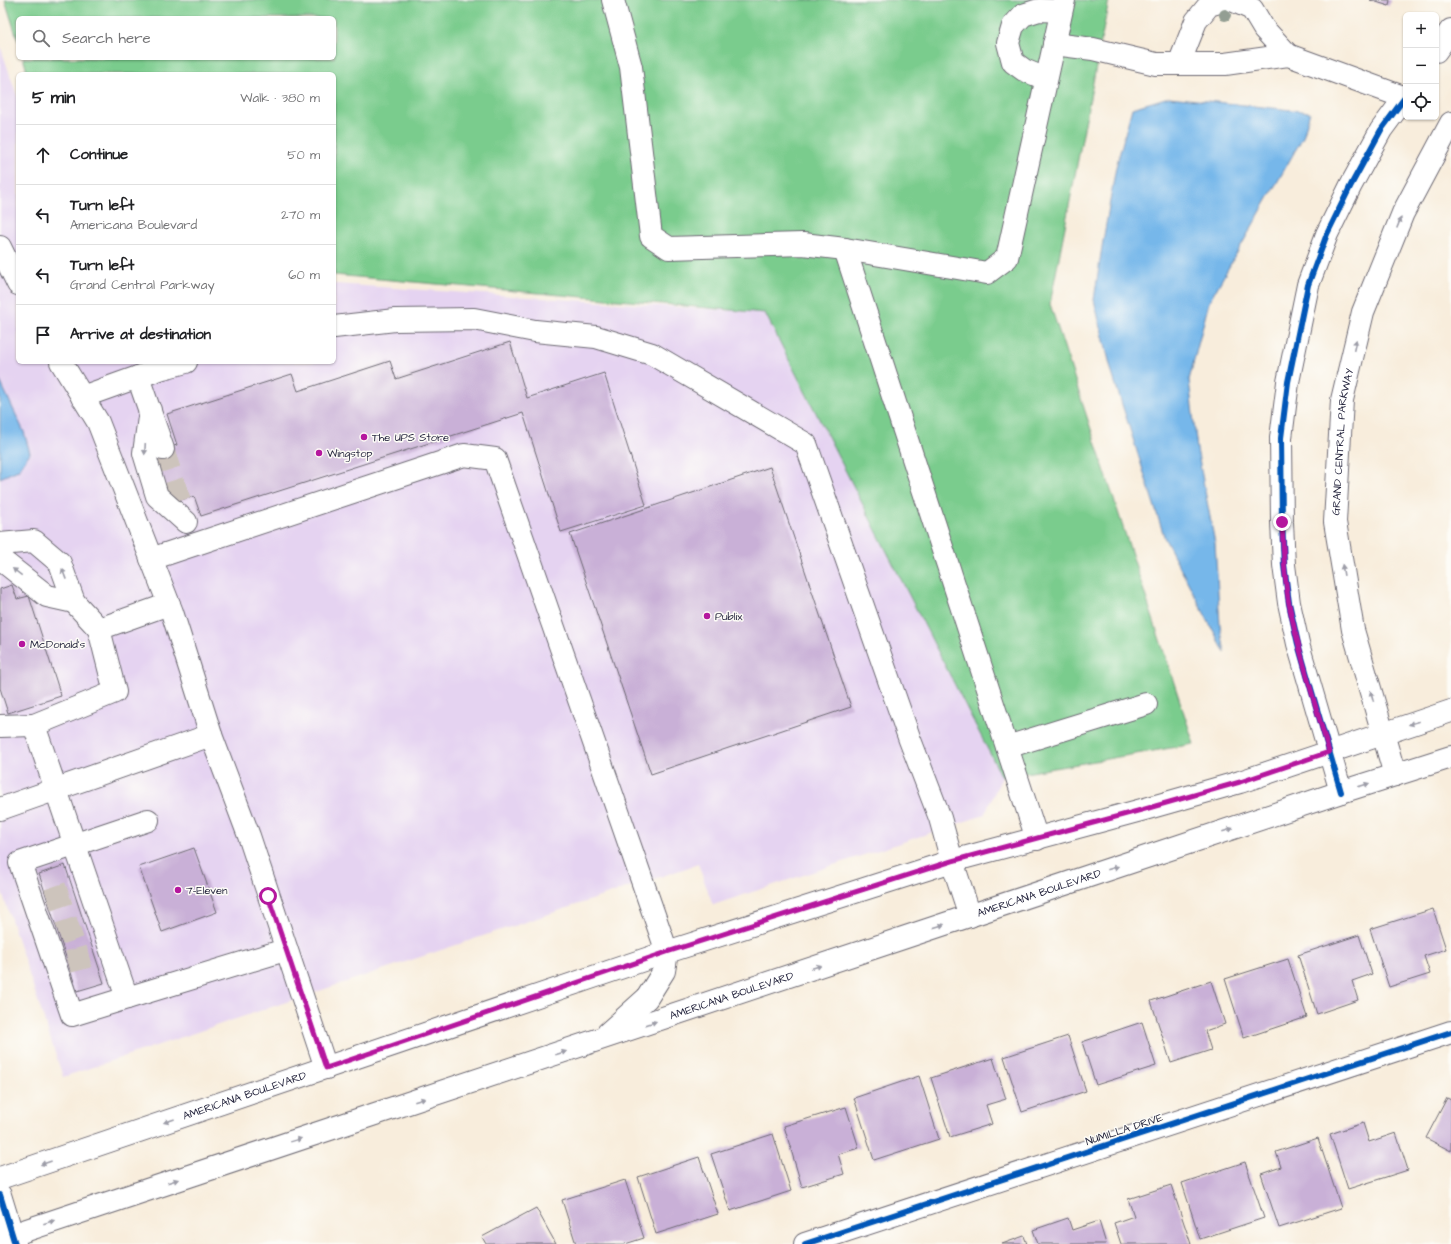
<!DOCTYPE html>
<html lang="en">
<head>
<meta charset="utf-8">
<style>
  body { margin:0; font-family:"Architects Daughter",sans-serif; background:#f6f6f6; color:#202124 }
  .controls { position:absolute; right:12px; top:12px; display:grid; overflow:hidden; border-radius:6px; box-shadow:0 1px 3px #0004 }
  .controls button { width:36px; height:36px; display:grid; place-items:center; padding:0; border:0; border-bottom:1px solid #e0e0e0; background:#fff; color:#202124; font:20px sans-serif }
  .stop { position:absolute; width:12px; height:12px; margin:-9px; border:3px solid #b5179e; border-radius:50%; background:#fff }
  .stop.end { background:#b5179e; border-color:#fff; box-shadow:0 1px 4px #0008 }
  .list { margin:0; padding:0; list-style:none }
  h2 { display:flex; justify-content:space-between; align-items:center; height:52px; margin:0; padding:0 16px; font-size:17px }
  h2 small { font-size:13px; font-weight:400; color:#757577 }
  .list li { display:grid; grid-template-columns:26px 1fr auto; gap:12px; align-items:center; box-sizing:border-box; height:60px; padding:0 16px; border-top:1px solid #e0e0e0 }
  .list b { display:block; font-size:15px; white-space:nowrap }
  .list p { margin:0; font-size:13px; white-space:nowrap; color:#757577 }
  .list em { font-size:13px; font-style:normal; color:#757577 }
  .icon { flex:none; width:22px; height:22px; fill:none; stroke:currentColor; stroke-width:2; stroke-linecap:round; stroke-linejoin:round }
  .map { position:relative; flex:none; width:1451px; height:1244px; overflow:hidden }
  .search { position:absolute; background:#fff; box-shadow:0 1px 3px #0004; left:16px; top:16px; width:320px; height:44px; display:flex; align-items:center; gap:10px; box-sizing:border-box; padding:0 14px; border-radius:6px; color:#757577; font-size:15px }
  .panel { position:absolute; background:#fff; box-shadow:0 1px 3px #0004; left:16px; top:72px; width:320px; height:292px; border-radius:6px }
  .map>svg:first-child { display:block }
  .built { fill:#e5d3f1 }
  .green { fill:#7acc8d; stroke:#4e7764 }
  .water { fill:#76b7ea; stroke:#4c6c92 }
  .building { fill:#c9b0d7 }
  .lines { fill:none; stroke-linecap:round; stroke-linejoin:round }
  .minor-tunnel { stroke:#cdc4bc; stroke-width:22; stroke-dasharray:22 11; stroke-linecap:butt }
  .minor-casing { stroke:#6d6973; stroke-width:24 }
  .major-casing { stroke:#6d6973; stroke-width:24 }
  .highway-casing { stroke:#6d6973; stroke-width:24 }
  .minor { stroke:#fff; stroke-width:22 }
  .major { stroke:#fff; stroke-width:22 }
  .highway { stroke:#fff; stroke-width:22 }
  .cycleway-casing { stroke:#fdfcf7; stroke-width:8 }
  .cycleway { stroke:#0057b8; stroke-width:6 }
  .tree { fill:#939e93 }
  .oneway { fill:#9c9ca7 }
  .route { stroke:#b5179e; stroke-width:5 }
  .poi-dot { fill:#b5179e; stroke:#fdfcf7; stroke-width:1.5 }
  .labels { text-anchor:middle; stroke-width:3; stroke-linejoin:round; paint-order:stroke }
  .poi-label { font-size:11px; fill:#22223b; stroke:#fdfcf7; text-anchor:start }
  .street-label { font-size:11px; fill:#22223b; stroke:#fdfcf7 }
</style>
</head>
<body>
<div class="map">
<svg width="1451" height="1244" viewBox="0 0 1451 1244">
  <rect width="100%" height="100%" fill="#fdfcf7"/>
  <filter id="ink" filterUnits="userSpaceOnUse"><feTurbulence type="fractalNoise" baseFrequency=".025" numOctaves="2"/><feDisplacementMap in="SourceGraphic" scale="8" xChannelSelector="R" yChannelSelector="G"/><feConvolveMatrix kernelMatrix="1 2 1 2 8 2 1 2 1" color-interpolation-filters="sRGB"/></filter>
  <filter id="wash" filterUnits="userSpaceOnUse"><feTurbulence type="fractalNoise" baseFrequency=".012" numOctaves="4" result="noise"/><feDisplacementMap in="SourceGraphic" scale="16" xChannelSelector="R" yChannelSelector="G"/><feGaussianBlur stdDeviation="0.9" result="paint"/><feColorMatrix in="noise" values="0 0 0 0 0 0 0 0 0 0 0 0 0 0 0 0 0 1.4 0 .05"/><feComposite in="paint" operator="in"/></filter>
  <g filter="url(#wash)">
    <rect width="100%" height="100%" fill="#f8eddc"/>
    <path class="built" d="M 0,45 L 18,99 L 18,362 L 334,362 L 334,284 L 765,313 L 1002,777 L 984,815 L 713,905 L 698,864 L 63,1077 L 0,886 Z"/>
    <path class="green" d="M 5,0 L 1109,0 L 1050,304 L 1194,744 L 1002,777 L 765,313 L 334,275 L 334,74 L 28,74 L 23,58 L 334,58 L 334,18 L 18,18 L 18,41 Z"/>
    <path class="water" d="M 1169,97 L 1310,112 L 1303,137 L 1209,302 L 1189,380 L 1197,449 L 1215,543 L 1220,625 L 1225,653 L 1165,539 L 1112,373 L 1094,300 L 1102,247 L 1116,167 L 1132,108 Z
      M 0,381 L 24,432 L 30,453 L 18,470 L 0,478 Z"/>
    <g id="blocks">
      <path class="building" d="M 1370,0 L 1390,0 L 1389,6 Z
        M 510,342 L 527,398 L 604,373 L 646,505 L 561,532 L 523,413 L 201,516 L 194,496 L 171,503 L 154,452 L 177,445 L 167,414 L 292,374 L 298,391 L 390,361 L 396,379 Z
        M 770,467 L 851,707 L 651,774 L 570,534 Z
        M 12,585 L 17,599 L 29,596 L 61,696 L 8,713 L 0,688 L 0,589 Z
        M 194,848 L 217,912 L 162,932 L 139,867 Z
        M 65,865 L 104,983 L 77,991 L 39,874 Z
        M 1433,909 L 1446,949 L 1424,956 L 1430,974 L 1389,987 L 1370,929 Z
        M 1359,935 L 1372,974 L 1352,981 L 1358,1000 L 1317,1014 L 1298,955 Z
        M 1288,959 L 1307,1017 L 1244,1038 L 1225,979 Z
        M 1211,981 L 1225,1024 L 1205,1031 L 1211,1050 L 1171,1063 L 1151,1001 Z
        M 1142,1022 L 1156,1066 L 1096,1085 L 1082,1042 Z
        M 1068,1036 L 1086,1091 L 1022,1112 L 1004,1057 Z
        M 993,1058 L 1006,1099 L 986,1105 L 992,1124 L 950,1137 L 931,1078 Z
        M 919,1076 L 939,1139 L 874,1160 L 854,1098 Z
        M 1447,1098 L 1451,1100 L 1451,1151 L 1426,1138 Z
        M 846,1107 L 859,1148 L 838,1154 L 844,1174 L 802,1187 L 784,1126 Z
        M 1363,1123 L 1369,1142 L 1396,1133 L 1408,1170 L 1348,1189 L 1330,1134 Z
        M 773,1134 L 791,1191 L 730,1211 L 711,1154 Z
        M 1318,1138 L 1341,1208 L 1279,1228 L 1261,1174 L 1281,1167 L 1276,1152 Z
        M 699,1157 L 718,1214 L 656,1234 L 638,1177 Z
        M 1245,1162 L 1264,1218 L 1200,1239 L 1182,1183 Z
        M 625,1180 L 644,1238 L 625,1244 L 576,1244 L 562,1200 Z
        M 1171,1185 L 1191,1244 L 1121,1244 L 1114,1223 L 1134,1216 L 1128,1199 Z
        M 536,1208 L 556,1244 L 486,1244 L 482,1237 Z
        M 1068,1218 L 1072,1230 L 1099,1221 L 1106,1244 L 1038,1244 L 1033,1230 Z
        M 1024,1236 L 1027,1244 L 1002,1244 Z"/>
    </g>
  </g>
  <g filter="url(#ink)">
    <use href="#blocks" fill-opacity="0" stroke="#6d6973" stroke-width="1"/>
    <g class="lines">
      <path class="minor-tunnel" d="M 163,449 L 180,501
        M 48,900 L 74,891
        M 59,934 L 85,925
        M 68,962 L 95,955"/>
      <defs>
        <g id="minor">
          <path d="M 613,0 L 631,67 L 651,236 L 669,248 L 803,244 L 845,249 L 987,273 L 1007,258 L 1064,0"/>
          <path d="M 1232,0 L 1252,9 L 1264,29 L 1288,55"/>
          <path d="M 1054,44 L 1093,49 L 1156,64 L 1225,64 L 1288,55 L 1406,98"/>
          <path d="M 1436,51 L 1451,30"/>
          <path d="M 1179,64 L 1196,21 L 1209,5 L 1227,0"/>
          <path d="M 1046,79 L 1024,70 L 1013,62 L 1008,43 L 1013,26 L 1023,15 L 1039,10 L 1061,11"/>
          <path d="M 0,247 L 18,284"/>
          <path d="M 845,249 L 1007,747 L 1146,704"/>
          <path d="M 334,327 L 395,320 L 474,319 L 535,331 L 596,337 L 652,354 L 806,444 L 910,740 L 940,818 L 952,861"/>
          <path d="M 138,377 L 163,449"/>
          <path d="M 82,397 L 163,368 L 186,362"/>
          <path d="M 150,410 L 144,453 L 157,496 L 186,522"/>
          <path d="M 0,544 L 34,541 L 60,563 L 74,602 L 99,629"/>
          <path d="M 0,559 L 47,596 L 74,602"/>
          <path d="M 151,559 L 464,455 L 495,459 L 667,952"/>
          <path d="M 169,604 L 99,629 L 115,692 L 34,725 L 127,998 L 285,950"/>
          <path d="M 0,726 L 34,725"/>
          <path d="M 211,735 L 249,836 L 326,1068"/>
          <path d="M 1007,747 L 1037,839"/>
          <path id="s1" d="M 1395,775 L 1353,630 L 1335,522 L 1342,400 L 1363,312 L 1403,213 L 1451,123"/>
          <path d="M 1341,792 L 1298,644 L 1289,603 L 1284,565 L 1282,522 L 1281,438 L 1288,382 L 1308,285 L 1327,234 L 1351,185 L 1381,130 L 1406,96"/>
          <path d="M 0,809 L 211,735 L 172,612 L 98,422 L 61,362"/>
          <path d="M 127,998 L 72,1015 L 20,863 L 148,820"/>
          <path d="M 805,1244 L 1451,1032"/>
        </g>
        <g id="major">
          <path d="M 952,861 L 970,916"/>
          <path d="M 608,1033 L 647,998 L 664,971 L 667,952"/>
          <path id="s2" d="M 0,1178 L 667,952 L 952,861 L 1145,809 L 1240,782 L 1451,711"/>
          <path id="s3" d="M 0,1239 L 1341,792 L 1451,757"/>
        </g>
        <path id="highway" d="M 0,1195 L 15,1244"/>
      </defs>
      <use href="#minor" class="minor-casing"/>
      <use href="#major" class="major-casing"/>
      <use href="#highway" class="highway-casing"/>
      <use href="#minor" class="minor"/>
      <use href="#major" class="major"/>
      <use href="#highway" class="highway"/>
      <defs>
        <path id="cycleway" d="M 1341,792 L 1298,644 L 1289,603 L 1284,565 L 1282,522 L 1281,438 L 1288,382 L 1308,285 L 1327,234 L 1351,185 L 1381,130 L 1406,96
          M 0,1195 L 15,1244
          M 805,1244 L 1451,1032"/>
      </defs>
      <use href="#cycleway" class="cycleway-casing"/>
      <use href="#cycleway" class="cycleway"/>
    </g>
    <circle class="tree" cx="1225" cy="15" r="6"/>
    <defs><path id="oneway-solid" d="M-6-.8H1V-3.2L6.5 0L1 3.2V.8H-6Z"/></defs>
    <g class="oneway">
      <use href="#oneway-solid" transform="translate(1399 223) rotate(-68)"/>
      <use href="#oneway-solid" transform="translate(1355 345) rotate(-77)"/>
      <use href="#oneway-solid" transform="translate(145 449) rotate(93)"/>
      <use href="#oneway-solid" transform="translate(1343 570) rotate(-99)"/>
      <use href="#oneway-solid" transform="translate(17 572) rotate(-142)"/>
      <use href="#oneway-solid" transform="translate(64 574) rotate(-111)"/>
      <use href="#oneway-solid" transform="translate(1372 696) rotate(-105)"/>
      <use href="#oneway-solid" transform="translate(1414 723) rotate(162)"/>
      <use href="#oneway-solid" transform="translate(1364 785) rotate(-18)"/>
      <use href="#oneway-solid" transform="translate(1228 830) rotate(-18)"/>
      <use href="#oneway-solid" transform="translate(1113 868) rotate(-18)"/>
      <use href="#oneway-solid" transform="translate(939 926) rotate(-18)"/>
      <use href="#oneway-solid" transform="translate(816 967) rotate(-18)"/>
      <use href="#oneway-solid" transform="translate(651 1023) rotate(-19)"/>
      <use href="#oneway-solid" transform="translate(561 1053) rotate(-18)"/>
      <use href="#oneway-solid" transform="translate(420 1100) rotate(-18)"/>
      <use href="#oneway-solid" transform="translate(169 1121) rotate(161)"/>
      <use href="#oneway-solid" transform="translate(296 1140) rotate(-18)"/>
      <use href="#oneway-solid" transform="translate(46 1163) rotate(161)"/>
      <use href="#oneway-solid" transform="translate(173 1181) rotate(-18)"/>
      <use href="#oneway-solid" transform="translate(49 1222) rotate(-18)"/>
    </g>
  </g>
  <g class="lines" filter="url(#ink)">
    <path class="route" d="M 268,896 L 326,1068 L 667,952 L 952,861 L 1145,809 L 1240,782 L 1329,752 C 1315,703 1299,654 1289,604 C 1284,577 1283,549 1282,522"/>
  </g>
  <g class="poi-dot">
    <circle cx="364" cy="437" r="4"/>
    <circle cx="319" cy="453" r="4"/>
    <circle cx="707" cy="616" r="4"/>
    <circle cx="22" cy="644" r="4"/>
    <circle cx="178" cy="890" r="4"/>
  </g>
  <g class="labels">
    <g class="poi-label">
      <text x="372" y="441">The UPS Store</text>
      <text x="327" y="457">Wingstop</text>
      <text x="715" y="620">Publix</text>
      <text x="30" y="648">McDonald's</text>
      <text x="186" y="894">7-Eleven</text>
    </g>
    <g class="street-label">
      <text dy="4" stroke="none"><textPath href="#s1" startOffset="341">GRAND CENTRAL PARKWAY</textPath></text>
      <text dy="4" stroke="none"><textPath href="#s3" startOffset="1095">AMERICANA BOULEVARD</textPath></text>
      <text dy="4" stroke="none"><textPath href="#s3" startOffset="771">AMERICANA BOULEVARD</textPath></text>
      <text dy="4" stroke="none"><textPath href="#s2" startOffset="258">AMERICANA BOULEVARD</textPath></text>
      <text transform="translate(1124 1129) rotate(-18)" y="4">NUMILLA DRIVE</text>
    </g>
  </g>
</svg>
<div class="controls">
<button>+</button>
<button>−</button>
<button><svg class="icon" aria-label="locate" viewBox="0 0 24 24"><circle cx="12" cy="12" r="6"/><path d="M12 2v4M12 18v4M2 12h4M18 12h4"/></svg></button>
</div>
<div class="stop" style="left:268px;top:896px"></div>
<div class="stop end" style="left:1282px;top:522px"></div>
<div class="search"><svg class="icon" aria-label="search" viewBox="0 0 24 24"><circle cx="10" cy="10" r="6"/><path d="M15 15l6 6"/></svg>Search here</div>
<section class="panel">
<h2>5 min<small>Walk · 380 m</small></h2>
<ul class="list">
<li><svg class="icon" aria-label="ahead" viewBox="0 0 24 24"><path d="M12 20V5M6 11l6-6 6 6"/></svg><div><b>Continue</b></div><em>50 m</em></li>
<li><svg class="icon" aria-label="left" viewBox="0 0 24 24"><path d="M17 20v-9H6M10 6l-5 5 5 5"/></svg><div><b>Turn left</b><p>Americana Boulevard</p></div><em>270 m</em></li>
<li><svg class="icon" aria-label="left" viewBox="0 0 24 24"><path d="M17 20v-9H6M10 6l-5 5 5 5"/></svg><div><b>Turn left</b><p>Grand Central Parkway</p></div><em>60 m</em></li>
<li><svg class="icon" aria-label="arrive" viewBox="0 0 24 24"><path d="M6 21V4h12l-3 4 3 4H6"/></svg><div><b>Arrive at destination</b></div></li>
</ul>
</section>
</div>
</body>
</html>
